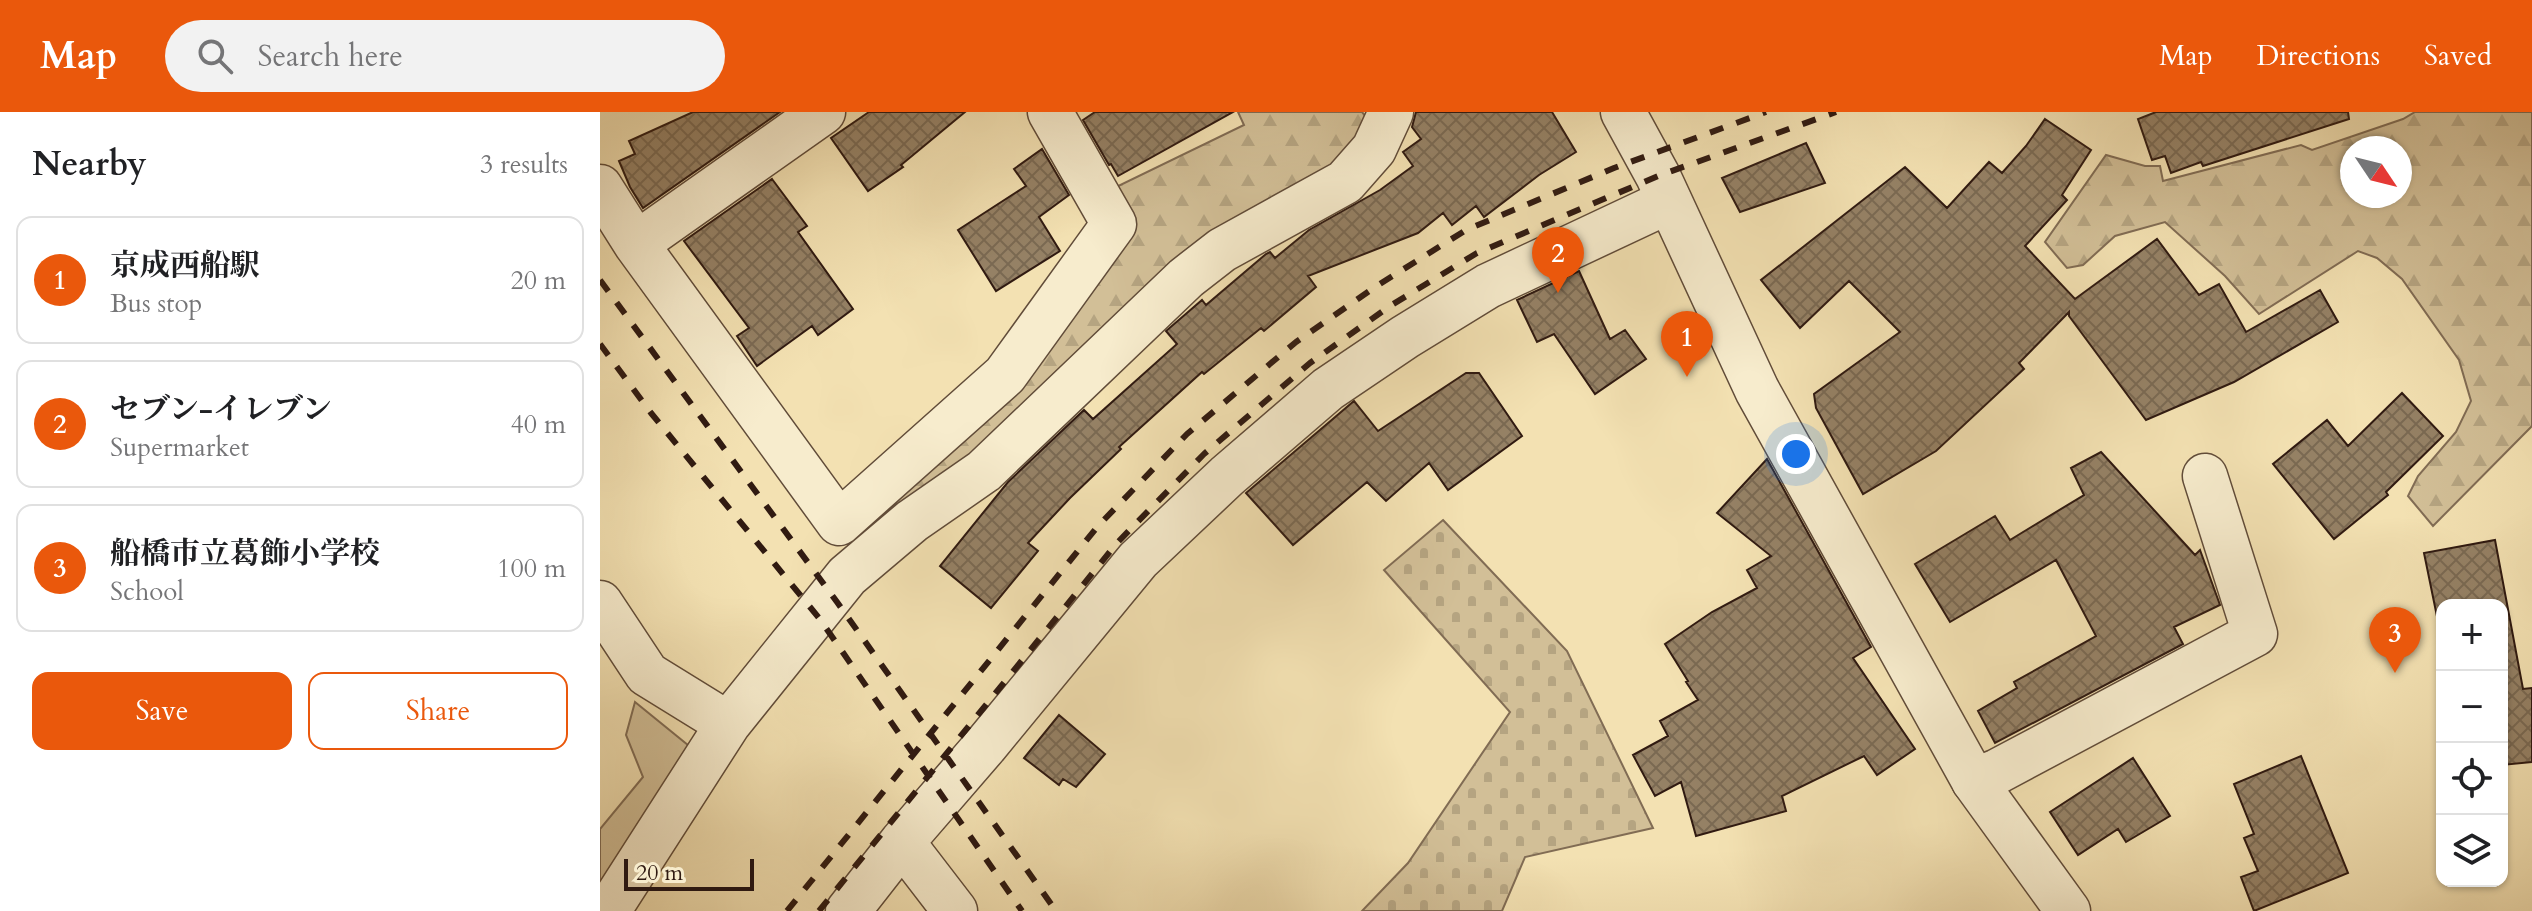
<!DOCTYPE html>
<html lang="en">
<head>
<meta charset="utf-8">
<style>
  body { margin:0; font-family:Cardo,"Noto Serif JP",serif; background:#f2f2f2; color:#202124 }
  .controls { position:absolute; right:24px; bottom:24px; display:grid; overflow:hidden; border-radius:16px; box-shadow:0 2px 6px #0004 }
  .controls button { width:72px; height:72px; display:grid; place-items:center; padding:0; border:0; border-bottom:2px solid #e0e0e0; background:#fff; color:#202124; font:40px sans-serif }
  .compass { position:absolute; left:1740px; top:24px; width:72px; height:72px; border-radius:50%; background:#fff; box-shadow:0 2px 6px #0004; rotate:125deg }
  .scale { position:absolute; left:24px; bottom:20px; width:130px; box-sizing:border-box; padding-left:8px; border:4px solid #301a11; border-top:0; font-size:22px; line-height:28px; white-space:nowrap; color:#301a11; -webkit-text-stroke:6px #f7eccd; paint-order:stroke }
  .you { position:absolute; left:1196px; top:342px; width:28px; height:28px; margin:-20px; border:6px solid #fff; border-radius:50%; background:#1a73e8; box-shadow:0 0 0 12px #1a73e833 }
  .badge { display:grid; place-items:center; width:52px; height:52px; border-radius:50%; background:#ea580c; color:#fff; font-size:26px; font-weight:700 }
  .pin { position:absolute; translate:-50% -66px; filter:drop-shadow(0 2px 4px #0008) }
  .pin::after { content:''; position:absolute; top:42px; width:28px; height:24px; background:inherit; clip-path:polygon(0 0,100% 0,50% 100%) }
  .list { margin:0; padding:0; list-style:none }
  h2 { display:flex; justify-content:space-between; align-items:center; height:104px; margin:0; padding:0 32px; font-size:34px }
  h2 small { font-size:26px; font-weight:400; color:#757577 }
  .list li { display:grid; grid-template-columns:52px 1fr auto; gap:24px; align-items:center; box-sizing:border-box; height:128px; margin:0 16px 16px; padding:0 16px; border:2px solid #e0e0e0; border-radius:16px }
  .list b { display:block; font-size:30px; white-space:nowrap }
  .list p { margin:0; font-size:26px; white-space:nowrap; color:#757577 }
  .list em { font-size:26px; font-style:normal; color:#757577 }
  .actions { display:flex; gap:16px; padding:24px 32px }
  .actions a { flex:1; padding:18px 0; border:2px solid #ea580c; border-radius:16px; text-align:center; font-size:28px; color:#ea580c }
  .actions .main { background:#ea580c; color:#fff }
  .icon { flex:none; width:44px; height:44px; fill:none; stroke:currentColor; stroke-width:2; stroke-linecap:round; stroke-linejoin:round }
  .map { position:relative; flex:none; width:1932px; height:799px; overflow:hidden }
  header { display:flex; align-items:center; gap:48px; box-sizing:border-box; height:112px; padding:0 40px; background:#ea580c; color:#fff }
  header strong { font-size:38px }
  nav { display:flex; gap:44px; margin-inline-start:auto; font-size:28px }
  .search { width:560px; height:72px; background:#f2f2f2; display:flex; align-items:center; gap:20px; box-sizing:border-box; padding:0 28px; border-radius:44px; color:#757577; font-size:30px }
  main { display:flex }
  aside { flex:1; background:#fff }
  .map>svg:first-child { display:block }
  .forest { fill:url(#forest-firs); stroke:#816c54; stroke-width:2; fill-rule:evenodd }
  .cemetery { fill:url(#cemetery-stones); stroke:#816c54; stroke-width:2 }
  .garden { fill:#d2bf97; stroke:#816c54; stroke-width:2 }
  .building { fill:url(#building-cross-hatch); stroke:#301a11; stroke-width:2 }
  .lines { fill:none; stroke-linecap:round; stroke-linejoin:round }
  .minor-casing { stroke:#614c39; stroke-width:47 }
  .tertiary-casing { stroke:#614c39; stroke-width:47 }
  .minor { stroke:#f7eccd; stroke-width:44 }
  .tertiary { stroke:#f7eccd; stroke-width:44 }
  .rail { stroke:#301a11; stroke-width:6; stroke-dasharray:14 14; stroke-linecap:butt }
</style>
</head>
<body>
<header>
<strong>Map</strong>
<div class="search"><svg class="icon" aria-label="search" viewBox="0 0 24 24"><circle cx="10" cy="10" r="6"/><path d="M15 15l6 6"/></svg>Search here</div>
<nav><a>Map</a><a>Directions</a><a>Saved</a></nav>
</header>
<main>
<aside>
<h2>Nearby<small>3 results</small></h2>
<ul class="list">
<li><span class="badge">1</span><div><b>京成西船駅</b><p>Bus stop</p></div><em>20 m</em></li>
<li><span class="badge">2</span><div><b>セブン-イレブン</b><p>Supermarket</p></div><em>40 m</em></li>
<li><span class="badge">3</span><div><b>船橋市立葛飾小学校</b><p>School</p></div><em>100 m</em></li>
</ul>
<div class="actions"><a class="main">Save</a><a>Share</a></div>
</aside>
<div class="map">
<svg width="1932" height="799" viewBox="0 0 1932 799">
  <defs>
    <pattern id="forest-firs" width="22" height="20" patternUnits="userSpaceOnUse" patternTransform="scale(2)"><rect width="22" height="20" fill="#d2bf97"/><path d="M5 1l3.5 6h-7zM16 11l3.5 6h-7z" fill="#b5a481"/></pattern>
    <pattern id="cemetery-stones" width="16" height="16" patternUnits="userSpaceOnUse" patternTransform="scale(2)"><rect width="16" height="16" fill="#d2bf97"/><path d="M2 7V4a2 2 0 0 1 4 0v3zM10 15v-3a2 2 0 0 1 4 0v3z" fill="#b5a481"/></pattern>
    <pattern id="building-cross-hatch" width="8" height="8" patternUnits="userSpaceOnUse" patternTransform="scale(2)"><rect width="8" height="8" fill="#958165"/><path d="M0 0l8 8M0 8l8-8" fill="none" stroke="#7a6952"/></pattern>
  </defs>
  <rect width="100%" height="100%" fill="#f3e1b2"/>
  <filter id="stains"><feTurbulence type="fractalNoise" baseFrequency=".0025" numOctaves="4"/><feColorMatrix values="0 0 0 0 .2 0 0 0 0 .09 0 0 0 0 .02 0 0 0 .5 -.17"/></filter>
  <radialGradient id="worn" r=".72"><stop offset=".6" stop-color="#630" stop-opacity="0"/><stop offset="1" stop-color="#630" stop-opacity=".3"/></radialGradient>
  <path class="forest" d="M 638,0 L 762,0 L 767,6 L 770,23 L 257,444 L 241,421 L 416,267 L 512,77 L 644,13 Z
    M 1815,0 L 1932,0 L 1932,314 L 1833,414 L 1808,384 L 1818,364 L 1856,320 L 1871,289 L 1859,248 L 1802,167 L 1777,146 L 1758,139 L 1659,202 L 1625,164 L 1565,110 L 1515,124 L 1483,153 L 1467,156 L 1445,130 L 1506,43 L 1545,54 L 1560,54 L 1563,69 L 1701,33 L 1712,38 L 1803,7 ZM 1752,36 L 1800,36 L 1800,84 L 1752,84 Z"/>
  <path class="cemetery" d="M 843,408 L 967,539 L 1053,716 L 925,745 L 902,799 L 762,799 L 808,751 L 910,600 L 784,458 Z"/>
  <path class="garden" d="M 35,590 L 94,638 L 0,781 L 0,717 L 43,665 L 26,623 Z"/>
  <path class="building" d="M 93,0 L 180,0 L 43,96 L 30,75 L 19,49 L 35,42 L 29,29 Z
    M 269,0 L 365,0 L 301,53 L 303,55 L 268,79 L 231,26 Z
    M 495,0 L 633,0 L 518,64 L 511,52 L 509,53 L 483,8 Z
    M 816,0 L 952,0 L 976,40 L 939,63 L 884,105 L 876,94 L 852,113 L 843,101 L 818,121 L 708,164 L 716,175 L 664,219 L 661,216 L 604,262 L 602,260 L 519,335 L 521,337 L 470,386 L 428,431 L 438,439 L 391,496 L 340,454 L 408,370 L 484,298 L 493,307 L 577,232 L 566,219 L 602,188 L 606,193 L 666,142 L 670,140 L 675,146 L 709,118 L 780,78 L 813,54 L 803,40 L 821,27 L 812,15 Z
    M 1556,0 L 1748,0 L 1749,7 L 1603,54 L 1601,50 L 1571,61 L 1565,44 L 1552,48 L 1538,7 Z
    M 1445,7 L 1491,38 L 1462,83 L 1467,88 L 1425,134 L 1475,187 L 1557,127 L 1599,183 L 1619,172 L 1646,220 L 1720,178 L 1738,210 L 1634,270 L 1546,308 L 1469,204 L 1469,200 L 1419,251 L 1424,257 L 1336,339 L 1263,382 L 1216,296 L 1214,282 L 1300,220 L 1249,169 L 1200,216 L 1161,168 L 1305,55 L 1347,96 L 1389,50 L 1402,61 L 1426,34 Z
    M 1206,31 L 1225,71 L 1140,100 L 1122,66 Z
    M 442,37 L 469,83 L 439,105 L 460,139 L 396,179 L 358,118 L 426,74 L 414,57 Z
    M 172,67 L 207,114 L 198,120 L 253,197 L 218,223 L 212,214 L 157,254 L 137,224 L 149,216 L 84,129 Z
    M 979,159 L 1010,227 L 1025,218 L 1046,247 L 995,282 L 954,222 L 937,230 L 917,188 Z
    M 866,261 L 879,261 L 922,324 L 848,378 L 829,351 L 786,389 L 767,370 L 693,433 L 646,381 L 754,289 L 778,319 Z
    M 1802,281 L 1843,324 L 1786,380 L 1788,383 L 1734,427 L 1673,352 L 1727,308 L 1748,334 Z
    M 1501,340 L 1595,443 L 1600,438 L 1620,493 L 1574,515 L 1583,532 L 1395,631 L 1378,599 L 1417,576 L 1414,570 L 1496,524 L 1456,448 L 1350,510 L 1315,452 L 1395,404 L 1410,428 L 1484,383 L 1471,356 Z
    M 1167,347 L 1271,535 L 1253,546 L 1315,637 L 1277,663 L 1264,644 L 1182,684 L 1186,699 L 1096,724 L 1081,670 L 1055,684 L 1033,643 L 1068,624 L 1060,609 L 1098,588 L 1086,570 L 1088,569 L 1065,532 L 1112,500 L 1157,476 L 1147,458 L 1171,444 L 1117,401 Z
    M 1895,428 L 1923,577 L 1932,576 L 1932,650 L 1902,653 L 1902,493 L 1842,493 L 1842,529 L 1824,441 Z
    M 459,603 L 505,642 L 476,675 L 463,667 L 459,673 L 424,646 Z
    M 1701,644 L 1748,761 L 1654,799 L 1641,765 L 1658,759 L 1644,726 L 1654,722 L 1634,672 Z
    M 1533,646 L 1570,704 L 1526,730 L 1518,717 L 1478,743 L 1450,700 Z"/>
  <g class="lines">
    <defs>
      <path id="minor" d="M 0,75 L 36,132 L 239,411 L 405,263 L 514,112 L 450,0
        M 36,132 L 223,0
        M 0,491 L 47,562 L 128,612
        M 1374,669 L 1398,659 L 1655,522 L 1605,364
        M 302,730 L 355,799
        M 8,799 L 128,612 L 247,464 L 312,409 L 384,359 L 586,166 L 622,138 L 745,70 L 774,37 L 791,0
        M 248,799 L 302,730 L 385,634 L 538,448 L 627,364 L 728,277 L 805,225 L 888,174 L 1069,89"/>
      <path id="tertiary" d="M 1023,0 L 1058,64 L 1157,278 L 1374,669 L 1468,799"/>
    </defs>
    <use href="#minor" class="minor-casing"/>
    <use href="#tertiary" class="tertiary-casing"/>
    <use href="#minor" class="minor"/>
    <use href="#tertiary" class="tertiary"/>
    <path class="rail" d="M 0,168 L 237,490 L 456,799
      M 0,232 L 51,301 L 219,506 L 422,799
      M 187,799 L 498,414 L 587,322 L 696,230 L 775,175 L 866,118 L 1014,56 L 1166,0
      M 219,799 L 517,431 L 604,342 L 710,251 L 790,194 L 877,141 L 1058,64 L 1236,0"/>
  </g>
  <rect width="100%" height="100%" filter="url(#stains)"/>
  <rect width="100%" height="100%" fill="url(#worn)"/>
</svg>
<div class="controls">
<button>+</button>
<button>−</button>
<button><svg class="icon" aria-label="locate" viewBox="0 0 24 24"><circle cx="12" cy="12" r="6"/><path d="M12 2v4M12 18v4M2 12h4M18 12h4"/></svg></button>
<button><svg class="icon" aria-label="layers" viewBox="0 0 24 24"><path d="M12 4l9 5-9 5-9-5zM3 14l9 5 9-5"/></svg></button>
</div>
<svg class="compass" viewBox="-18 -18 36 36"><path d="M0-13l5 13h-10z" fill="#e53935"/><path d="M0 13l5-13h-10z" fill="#757577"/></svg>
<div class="scale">20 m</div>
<div class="you"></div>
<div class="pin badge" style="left:1087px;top:265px">1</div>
<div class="pin badge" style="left:958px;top:181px">2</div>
<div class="pin badge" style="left:1795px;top:561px">3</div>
</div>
</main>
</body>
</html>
